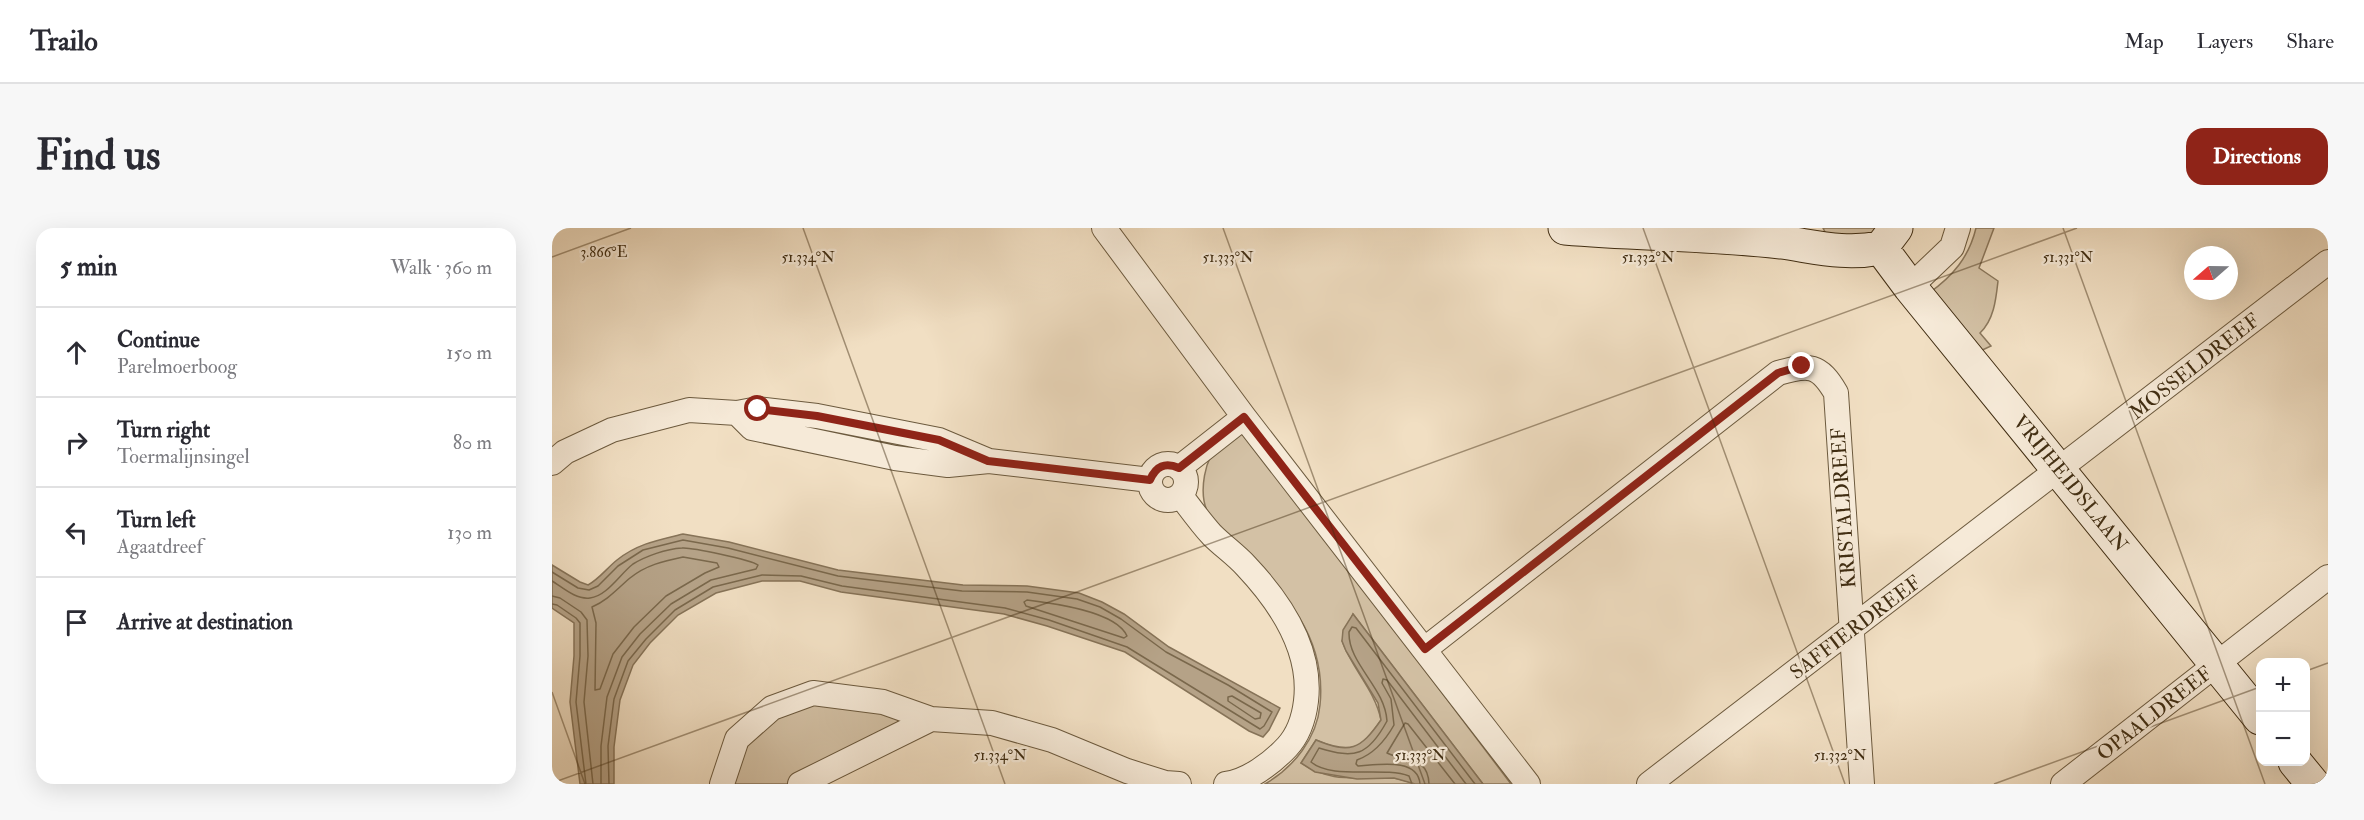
<!DOCTYPE html>
<html lang="en">
<head>
<meta charset="utf-8">
<style>
  body { margin:0; font-family:"IM FELL Double Pica",serif; background:#f7f7f7; color:#2b2b33 }
  .controls { position:absolute; right:18px; bottom:18px; display:grid; overflow:hidden; border-radius:12px; box-shadow:0 6px 24px #0002 }
  .controls button { width:54px; height:54px; display:grid; place-items:center; padding:0; border:0; border-bottom:2px solid #e1e1e2; background:#fff; color:#2b2b33; font:30px sans-serif }
  .compass { position:absolute; left:1632px; top:18px; width:54px; height:54px; border-radius:50%; background:#fff; box-shadow:0 6px 24px #0002; rotate:250deg }
  .stop { position:absolute; width:18px; height:18px; margin:-14px; border:4px solid #8f2418; border-radius:50%; background:#fff }
  .stop.end { background:#8f2418; border-color:#fff; box-shadow:0 2px 6px #0008 }
  .list { margin:0; padding:0; list-style:none }
  h2 { display:flex; justify-content:space-between; align-items:center; height:78px; margin:0; padding:0 24px; font-size:26px }
  h2 small { font-size:20px; font-weight:400; color:#7c7c81 }
  .list li { display:grid; grid-template-columns:39px 1fr auto; gap:18px; align-items:center; box-sizing:border-box; height:90px; padding:0 24px; border-top:2px solid #e1e1e2 }
  .list b { display:block; font-size:22px; white-space:nowrap }
  .list p { margin:0; font-size:20px; white-space:nowrap; color:#7c7c81 }
  .list em { font-size:20px; font-style:normal; color:#7c7c81 }
  .icon { flex:none; width:33px; height:33px; fill:none; stroke:currentColor; stroke-width:2; stroke-linecap:round; stroke-linejoin:round }
  .map { position:relative; flex:none; width:1776px; height:556px; overflow:hidden; border-radius:18px }
  header { display:flex; align-items:center; gap:36px; box-sizing:border-box; height:84px; padding:0 30px; background:#fff; border-bottom:2px solid #e1e1e2 }
  header strong { font-size:28px }
  nav { display:flex; gap:33px; margin-inline-start:auto; font-size:21px }
  .intro { display:flex; align-items:center; justify-content:space-between; box-sizing:border-box; height:144px; padding:0 36px }
  h1 { margin:0; font-size:42px }
  .button { padding:15px 27px; border-radius:18px; background:#8f2418; color:#fff; font-size:21px; font-weight:700 }
  main { display:flex; gap:36px; padding:0 36px }
  aside { flex:1; background:#fff; border-radius:18px; box-shadow:0 6px 24px #0002 }
  .map>svg:first-child { display:block }
  .green { fill:#d3c1a5; stroke:#8a775c; stroke-width:1.5 }
  .water { fill:#b5a287; stroke:#867358; stroke-width:1.5 }
  .lines { fill:none; stroke-linecap:round; stroke-linejoin:round }
  .shore { stroke:#7a684c; stroke-width:1.5 }
  .street-casing { stroke:#6c5a3e; stroke-width:26 }
  .secondary-casing { stroke:#402d12; stroke-width:35 }
  .street { stroke:#f6ead8; stroke-width:24 }
  .secondary { stroke:#f6ead8; stroke-width:33 }
  .route { stroke:#8f2418; stroke-width:8 }
  .ticks { fill:none; stroke:#402d12; stroke-width:1.5; stroke-opacity:0.45 }
  .labels { text-anchor:middle; stroke-width:4.5; stroke-linejoin:round; paint-order:stroke }
  .street-label { font-size:20px; fill:#402d12; stroke:#f6ead8 }
  .ticks-label { font-size:15px; text-anchor:middle; fill:#402d12; stroke:#f6ead8; stroke-width:4.5; stroke-linejoin:round; paint-order:stroke }
</style>
</head>
<body>
<header>
<strong>Trailo</strong>
<nav><a>Map</a><a>Layers</a><a>Share</a></nav>
</header>
<div class="intro"><h1>Find us</h1><a class="button">Directions</a></div>
<main>
<aside>
<h2>5 min<small>Walk · 360 m</small></h2>
<ul class="list">
<li><svg class="icon" aria-label="ahead" viewBox="0 0 24 24"><path d="M12 20V5M6 11l6-6 6 6"/></svg><div><b>Continue</b><p>Parelmoerboog</p></div><em>150 m</em></li>
<li><svg class="icon" aria-label="right" viewBox="0 0 24 24"><path d="M7 20v-9h11M14 6l5 5-5 5"/></svg><div><b>Turn right</b><p>Toermalijnsingel</p></div><em>80 m</em></li>
<li><svg class="icon" aria-label="left" viewBox="0 0 24 24"><path d="M17 20v-9H6M10 6l-5 5 5 5"/></svg><div><b>Turn left</b><p>Agaatdreef</p></div><em>130 m</em></li>
<li><svg class="icon" aria-label="arrive" viewBox="0 0 24 24"><path d="M6 21V4h12l-3 4 3 4H6"/></svg><div><b>Arrive at destination</b></div></li>
</ul>
</aside>
<div class="map">
<svg width="1776" height="556" viewBox="0 0 1776 556">
  <rect width="100%" height="100%" fill="#f1dfc3"/>
  <filter id="stains"><feTurbulence type="fractalNoise" baseFrequency=".00333" numOctaves="4"/><feColorMatrix values="0 0 0 0 .2 0 0 0 0 .09 0 0 0 0 .02 0 0 0 .5 -.17"/></filter>
  <radialGradient id="worn" r=".72"><stop offset=".6" stop-color="#630" stop-opacity="0"/><stop offset="1" stop-color="#630" stop-opacity=".3"/></radialGradient>
  <path class="green" d="M 1271,0 L 1332,0 L 1331,4 L 1279,16 Z
    M 1424,0 L 1442,0 L 1427,40 L 1446,53 C 1444,71 1442,92 1428,105 L 1439,118 L 1424,125 L 1377,65 C 1401,48 1417,29 1424,0 Z
    M 689,206 L 696,208 L 959,556 L 931,556 L 801,386 L 790,413 C 800,441 823,462 829,492 C 808,523 799,527 764,512 L 749,535 C 780,556 806,548 840,550 C 848,550 856,554 863,556 L 713,556 C 742,539 765,510 768,477 C 775,409 733,365 688,321 C 678,310 661,298 655,283 C 647,264 652,230 668,216 C 673,211 683,209 689,206 Z
    M 263,476 L 284,476 L 342,488 L 346,492 L 346,499 L 237,556 L 181,556 C 188,534 195,509 215,495 C 228,486 249,482 263,476 Z"/>
  <path class="water" d="M 131,306 L 177,314 L 286,342 L 411,357 L 475,358 L 527,365 L 550,374 L 572,386 L 617,419 L 728,480 L 717,502 L 711,509 L 697,503 L 573,424 L 495,398 L 452,386 L 289,364 L 248,353 L 210,353 L 164,365 L 126,387 L 98,415 L 81,437 L 68,472 L 62,519 L 62,556 L 28,556 L 18,474 L 22,428 L 22,395 L 0,380 L 0,337 L 28,354 L 36,357 C 47,351 55,340 65,332 C 85,316 106,312 131,306 Z
    M 801,386 L 931,556 L 863,556 L 842,550 L 805,551 L 763,544 L 749,535 L 764,512 C 798,526 808,522 829,492 L 826,475 L 794,423 L 790,413 L 791,402 Z"/>
  <g class="lines">
    <path class="shore" d="M 131,329 L 165,335 L 167,339 L 153,345 L 114,368 L 82,399 L 61,426 L 48,461 L 43,462 L 44,395 L 40,379 C 56,372 65,361 78,350 C 94,337 112,333 131,329 Z
      M 0,344 L 26,360 L 37,362 L 46,358 L 66,338 L 91,322 L 131,312 L 176,320 L 286,348 L 410,363 L 475,364 L 525,371 L 548,379 L 569,391 L 614,424 L 676,457 L 720,484 L 712,498 L 708,501 L 575,419 L 497,392 L 453,380 L 290,358 L 249,348 L 210,347 L 161,359 L 123,382 L 94,411 L 76,433 L 62,471 L 56,518 L 57,556
      M 0,353 C 10,359 24,372 38,370 C 55,368 68,346 81,336 C 94,328 114,321 130,320 C 139,319 199,332 206,337 L 204,341 L 159,352 L 119,376 L 88,406 L 70,429 L 55,469 L 49,518 L 49,556
      M 0,368 L 8,370 L 29,384 L 35,392 L 36,428 L 32,474 L 41,556
      M 475,372 C 500,375 564,383 575,408 L 572,410 L 474,378 L 472,374 Z
      M 0,376 L 5,377 L 24,390 L 28,395 L 28,428 L 24,474 L 34,556
      M 680,468 L 709,485 L 708,490 L 703,491 L 676,473 L 676,469 Z
      M 860,556 L 857,548 C 831,538 780,552 759,534 L 767,520 C 803,531 816,528 835,493 C 833,459 796,436 797,404 L 800,399 L 804,400 L 923,556
      M 868,556 C 866,529 825,537 806,538 L 804,536 L 805,532 C 822,526 833,513 842,497 L 839,471 L 830,455 L 831,451 L 835,452 L 914,556
      M 877,556 C 876,527 852,534 835,525 L 853,495 L 856,496 L 903,556"/>
    <defs>
      <path id="street" d="M 552,0 L 692,189 L 976,556
        M 1358,59 L 1400,19 L 1406,0
        M 185,185 L 200,200 L 343,230 L 396,237 L 437,233 L 598,252
        M 0,235 L 13,224 L 60,202 L 137,182 L 185,185 L 206,181 L 265,188 L 387,212 L 437,233
        M598 254a18 18 0 1 1 36 0a18 18 0 1 1-36 0Z
        M 627,240 L 692,189
        M 629,268 C 639,281 649,295 660,307 C 671,318 684,327 694,338 C 728,374 760,422 754,473 C 752,490 747,506 735,519 C 720,535 696,553 674,556
        M 873,421 L 1226,145 C 1257,136 1267,136 1284,165 L 1310,556
        M 379,491 L 440,495 L 500,512 L 575,543 L 613,555 L 627,556
        M 170,556 L 185,511 L 220,480 L 261,465 L 331,474 L 379,491 L 248,556
        M 1097,556 L 1776,34
        M 1511,556 L 1776,349"/>
      <path id="secondary" d="M 1013,0 C 1085,6 1158,6 1229,14 C 1265,19 1292,27 1329,20 L 1344,0
        M 1329,20 L 1358,59 L 1708,490
        M 1743,534 L 1761,556"/>
    </defs>
    <use href="#street" class="street-casing"/>
    <use href="#secondary" class="secondary-casing"/>
    <use href="#street" class="street"/>
    <use href="#secondary" class="secondary"/>
  </g>
  <g class="lines">
    <path class="route" d="M 206,181 L 265,188 L 387,212 L 436,233 L 598,252 C 604,238 613,234 627,240 L 692,189 L 873,421 L 1226,145 L 1250,138"/>
  </g>
  <path class="ticks" d="M 251,0 L 453,556M 671,0 L 873,556M 1091,0 L 1293,556M 1511,0 L 1713,556M 0,29 L 79,0M 1754,443 L 1776,435M 0,464 L 33,556M 0,555 L 1525,0M 1442,556 L 1708,459"/>
  <g class="labels">
    <g class="street-label">
      <text transform="translate(1642 138) rotate(-38)" y="7">MOSSELDREEF</text>
      <text transform="translate(1519 255) rotate(51)" y="7">VRIJHEIDSLAAN</text>
      <text transform="translate(1291 280) rotate(-94)" y="7">KRISTALDREEF</text>
      <text transform="translate(1303 399) rotate(-37)" y="7">SAFFIERDREEF</text>
      <text transform="translate(1602 485) rotate(-38)" y="7">OPAALDREEF</text>
    </g>
  </g>
  <g class="ticks-label">
    <text x="52" y="29">3.866°E</text>
    <text x="256" y="34">51.334°N</text>
    <text x="676" y="34">51.333°N</text>
    <text x="1096" y="34">51.332°N</text>
    <text x="1516" y="34">51.331°N</text>
    <text x="448" y="532">51.334°N</text>
    <text x="868" y="532">51.333°N</text>
    <text x="1288" y="532">51.332°N</text>
  </g>
  <rect width="100%" height="100%" filter="url(#stains)"/>
  <rect width="100%" height="100%" fill="url(#worn)"/>
</svg>
<div class="controls">
<button>+</button>
<button>−</button>
</div>
<svg class="compass" viewBox="-18 -18 36 36"><path d="M0-13l5 13h-10z" fill="#e53935"/><path d="M0 13l5-13h-10z" fill="#7c7c81"/></svg>
<div class="stop" style="left:206px;top:181px"></div>
<div class="stop end" style="left:1250px;top:138px"></div>
</div>
</main>
</body>
</html>
